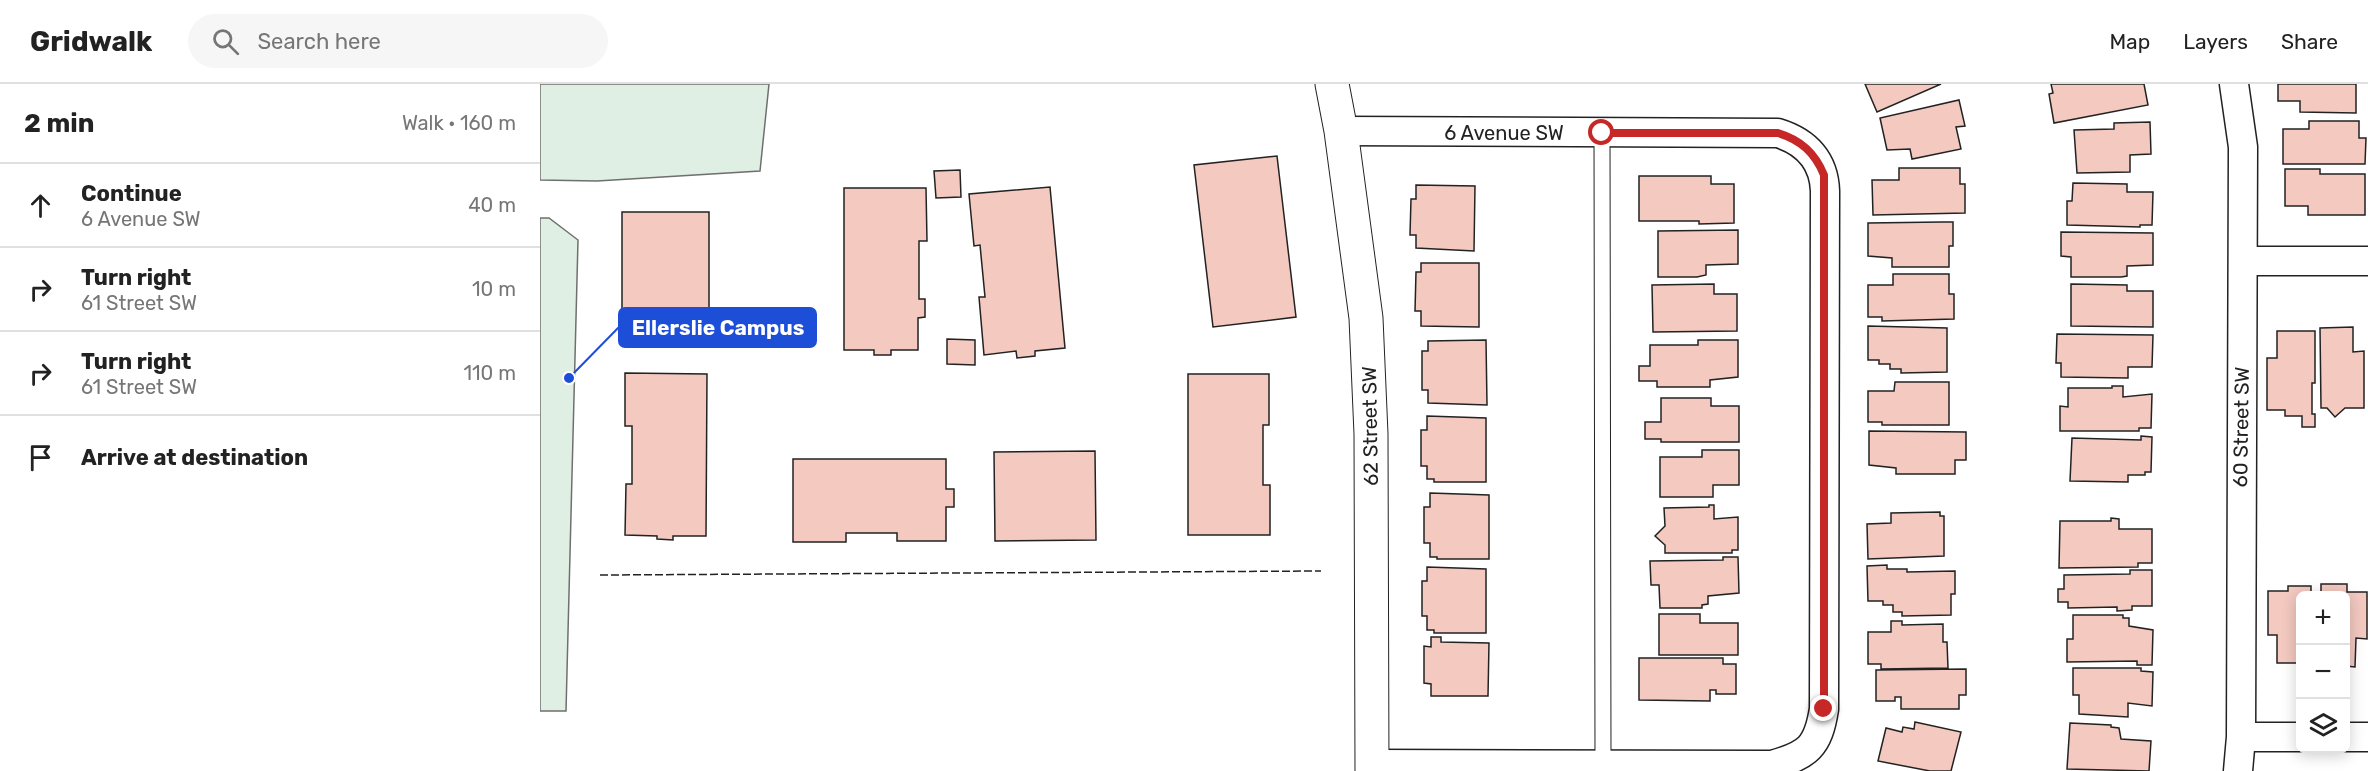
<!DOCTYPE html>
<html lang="en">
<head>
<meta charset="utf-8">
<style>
  body { margin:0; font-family:Rubik,sans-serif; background:#f6f6f6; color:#222 }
  .controls { position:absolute; right:18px; bottom:18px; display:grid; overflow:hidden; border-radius:9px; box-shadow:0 3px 15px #0003 }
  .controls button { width:54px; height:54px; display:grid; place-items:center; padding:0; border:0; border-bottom:2px solid #e0e0e0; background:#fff; color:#222; font:30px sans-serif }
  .stop { position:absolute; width:18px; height:18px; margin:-14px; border:4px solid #c62828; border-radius:50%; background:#fff }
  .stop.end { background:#c62828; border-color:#fff; box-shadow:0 2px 6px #0008 }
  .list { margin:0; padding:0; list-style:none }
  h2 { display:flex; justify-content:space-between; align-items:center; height:78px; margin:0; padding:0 24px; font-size:26px }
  h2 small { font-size:20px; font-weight:400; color:#767676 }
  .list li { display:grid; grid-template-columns:39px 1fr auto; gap:18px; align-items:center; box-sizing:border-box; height:84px; padding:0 24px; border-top:2px solid #e0e0e0 }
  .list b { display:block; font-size:22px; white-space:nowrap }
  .list p { margin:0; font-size:20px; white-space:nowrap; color:#767676 }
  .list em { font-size:20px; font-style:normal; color:#767676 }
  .icon { flex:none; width:33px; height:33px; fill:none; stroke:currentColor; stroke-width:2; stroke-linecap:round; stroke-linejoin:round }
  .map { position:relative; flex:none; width:1828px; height:687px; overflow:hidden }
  header { display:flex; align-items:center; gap:36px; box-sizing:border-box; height:84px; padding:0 30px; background:#fff; border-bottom:2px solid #e0e0e0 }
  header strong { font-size:28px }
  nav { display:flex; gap:33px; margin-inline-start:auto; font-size:21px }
  .search { width:420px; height:54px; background:#f6f6f6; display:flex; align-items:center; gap:15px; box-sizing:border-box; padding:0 21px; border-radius:33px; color:#767676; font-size:22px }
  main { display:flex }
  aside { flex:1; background:#fff }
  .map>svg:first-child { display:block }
  .green { fill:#e0efe3; stroke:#6f6f6f; stroke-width:1.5 }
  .building { fill:#f3c9c0; stroke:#222; stroke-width:1.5 }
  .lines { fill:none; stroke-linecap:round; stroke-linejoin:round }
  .service-casing { stroke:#222; stroke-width:17 }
  .minor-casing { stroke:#222; stroke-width:31 }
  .tertiary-casing { stroke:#222; stroke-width:35 }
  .service { stroke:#fff; stroke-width:15 }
  .minor { stroke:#fff; stroke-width:28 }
  .tertiary { stroke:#fff; stroke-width:33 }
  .fence { stroke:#222; stroke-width:1.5; stroke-dasharray:8 3; stroke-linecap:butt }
  .route { stroke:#c62828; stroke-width:8 }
  .labels { text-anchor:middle; stroke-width:4.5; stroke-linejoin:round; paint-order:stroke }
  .street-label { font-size:20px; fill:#222; stroke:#fff }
  .leader { fill:none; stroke:#1d4ed8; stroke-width:2 }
  .callout-dot { fill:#1d4ed8; stroke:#fff; stroke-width:2 }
  .callout { fill:#1d4ed8; stroke:#1d4ed8; stroke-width:2 }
  .callout-label { font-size:21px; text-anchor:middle; font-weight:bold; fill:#fff }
</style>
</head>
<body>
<header>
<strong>Gridwalk</strong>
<div class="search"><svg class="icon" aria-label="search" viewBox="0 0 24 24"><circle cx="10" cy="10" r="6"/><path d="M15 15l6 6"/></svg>Search here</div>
<nav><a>Map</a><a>Layers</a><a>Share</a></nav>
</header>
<main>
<aside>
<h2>2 min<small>Walk · 160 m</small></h2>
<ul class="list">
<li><svg class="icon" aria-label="ahead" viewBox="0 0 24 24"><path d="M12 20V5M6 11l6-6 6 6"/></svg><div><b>Continue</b><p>6 Avenue SW</p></div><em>40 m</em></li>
<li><svg class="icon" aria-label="right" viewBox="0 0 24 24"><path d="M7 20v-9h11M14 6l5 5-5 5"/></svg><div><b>Turn right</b><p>61 Street SW</p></div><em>10 m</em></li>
<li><svg class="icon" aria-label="right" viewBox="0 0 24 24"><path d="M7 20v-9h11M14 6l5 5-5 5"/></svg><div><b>Turn right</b><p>61 Street SW</p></div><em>110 m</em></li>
<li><svg class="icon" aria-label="arrive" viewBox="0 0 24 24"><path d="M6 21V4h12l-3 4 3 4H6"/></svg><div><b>Arrive at destination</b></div></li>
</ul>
</aside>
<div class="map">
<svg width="1828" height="687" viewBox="0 0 1828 687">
  <rect width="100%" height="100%" fill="#fff"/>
  <path class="green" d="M 0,0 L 229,0 L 220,87 L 57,97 L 0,96 Z
    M 0,134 L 9,134 L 38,156 L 26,627 L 0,627 Z"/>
  <path class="building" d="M 1325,0 L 1401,0 L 1337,28 Z
    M 1511,0 L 1604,0 L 1608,21 L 1514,39 L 1509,10 L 1513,9 Z
    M 1738,0 L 1816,0 L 1816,29 L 1760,28 L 1760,17 L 1738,17 Z
    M 1419,16 L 1425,42 L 1416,43 L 1421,65 L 1372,75 L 1370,65 L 1347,66 L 1340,34 Z
    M 1769,37 L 1819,37 L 1819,54 L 1826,54 L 1825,80 L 1743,80 L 1743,45 L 1769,45 Z
    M 1610,38 L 1611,70 L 1590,71 L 1590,88 L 1537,89 L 1534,46 L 1574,45 L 1574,39 Z
    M 737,72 L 756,233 L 673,243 L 654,81 Z
    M 1359,84 L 1420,84 L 1420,100 L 1425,100 L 1425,129 L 1333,131 L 1332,96 L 1359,96 Z
    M 1745,85 L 1780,85 L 1780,90 L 1825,90 L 1825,131 L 1768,131 L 1768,122 L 1745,122 Z
    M 420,86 L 421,113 L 396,114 L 394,87 Z
    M 1099,92 L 1171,92 L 1171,100 L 1194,100 L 1194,139 L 1159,140 L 1159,137 L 1099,137 Z
    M 1533,99 L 1587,100 L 1587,108 L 1613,108 L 1612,141 L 1600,141 L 1600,143 L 1527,141 L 1527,117 L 1532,117 Z
    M 876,101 L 935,102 L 934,167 L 876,164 L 876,151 L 870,151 L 871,115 L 876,115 Z
    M 510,103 L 525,264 L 495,267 L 495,272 L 477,274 L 476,267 L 444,271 L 439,213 L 445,213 L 440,161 L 434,162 L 429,110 Z
    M 304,104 L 386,104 L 387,157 L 379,157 L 379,215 L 385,215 L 385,233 L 378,234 L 378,266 L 351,266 L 351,271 L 334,271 L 334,266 L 304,266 Z
    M 82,128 L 169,128 L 169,230 L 133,230 L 133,234 L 116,234 L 116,230 L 82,230 Z
    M 1402,138 L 1413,138 L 1413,162 L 1409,162 L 1409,183 L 1352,183 L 1352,174 L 1328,172 L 1328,139 Z
    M 1198,146 L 1198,180 L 1166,181 L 1166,191 L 1157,193 L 1118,193 L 1118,147 Z
    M 1521,148 L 1613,149 L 1613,181 L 1587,182 L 1587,192 L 1581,193 L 1531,193 L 1531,173 L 1521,172 Z
    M 881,179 L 939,179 L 939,243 L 881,242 L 881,227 L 875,227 L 876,188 L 881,188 Z
    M 1353,190 L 1409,190 L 1409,210 L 1414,210 L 1414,235 L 1342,237 L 1342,233 L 1328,233 L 1328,201 L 1353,201 Z
    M 1174,200 L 1174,210 L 1197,210 L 1197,247 L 1113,248 L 1112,201 Z
    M 1531,200 L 1587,201 L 1587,207 L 1613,207 L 1613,243 L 1531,242 Z
    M 1328,242 L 1407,244 L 1407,288 L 1361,289 L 1361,285 L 1350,285 L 1350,280 L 1339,280 L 1339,276 L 1328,276 Z
    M 1813,243 L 1813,268 L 1824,267 L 1824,324 L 1805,324 L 1795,333 L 1787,324 L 1781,324 L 1780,244 Z
    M 1737,247 L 1775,247 L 1775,299 L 1772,299 L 1772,330 L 1775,330 L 1775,343 L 1762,343 L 1762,332 L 1745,332 L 1745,326 L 1727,326 L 1727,274 L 1737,274 Z
    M 1517,250 L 1613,251 L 1612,283 L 1588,283 L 1588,294 L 1521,293 L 1521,279 L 1516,279 Z
    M 407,255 L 435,256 L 435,281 L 407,280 Z
    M 946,256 L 947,321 L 888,319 L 888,306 L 882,306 L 882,267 L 888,267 L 888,257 Z
    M 1158,256 L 1198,256 L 1198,293 L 1170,296 L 1170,303 L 1117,303 L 1117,297 L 1099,297 L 1099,282 L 1110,282 L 1110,261 L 1158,261 Z
    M 85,289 L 167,290 L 166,452 L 133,452 L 133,456 L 117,455 L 117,452 L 85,451 L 86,400 L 92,400 L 92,342 L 85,342 Z
    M 648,290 L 729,290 L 729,341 L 723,341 L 723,401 L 730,401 L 730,451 L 648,451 Z
    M 1355,298 L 1409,298 L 1409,341 L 1342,341 L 1342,338 L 1328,338 L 1328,307 L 1354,307 Z
    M 1572,302 L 1583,302 L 1583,313 L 1612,310 L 1611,344 L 1599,344 L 1599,347 L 1520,347 L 1520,322 L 1528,323 L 1528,304 L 1572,304 Z
    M 1121,314 L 1171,314 L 1171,322 L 1199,322 L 1199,358 L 1121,358 L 1121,355 L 1105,355 L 1105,338 L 1121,338 Z
    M 887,332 L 946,334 L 946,398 L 894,398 L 894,395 L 887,395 L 887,382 L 881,382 L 881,346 L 887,346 Z
    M 1329,347 L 1426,348 L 1426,376 L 1415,376 L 1415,390 L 1356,390 L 1356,384 L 1329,381 Z
    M 1601,352 L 1612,353 L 1611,388 L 1605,388 L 1605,391 L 1588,391 L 1588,398 L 1530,397 L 1532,354 L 1601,356 Z
    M 1162,366 L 1199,366 L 1199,401 L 1173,401 L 1173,413 L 1120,413 L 1120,373 L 1162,373 Z
    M 555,367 L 556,456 L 455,457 L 454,368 Z
    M 253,375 L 406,375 L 406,405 L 414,405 L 414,423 L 406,423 L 406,457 L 357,457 L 357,449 L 306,449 L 306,458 L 253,458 Z
    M 890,409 L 949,411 L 949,475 L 897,475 L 897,473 L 890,473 L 890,459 L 884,459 L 884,423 L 890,423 Z
    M 1169,421 L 1174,421 L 1174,435 L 1198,433 L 1198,466 L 1192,466 L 1192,469 L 1125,469 L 1125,461 L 1115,452 L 1125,442 L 1124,424 L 1169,423 Z
    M 1400,428 L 1400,432 L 1404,432 L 1404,472 L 1328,475 L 1327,440 L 1351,439 L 1351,429 Z
    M 1571,434 L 1579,435 L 1579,445 L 1612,445 L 1612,479 L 1598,479 L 1598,483 L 1519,484 L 1520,437 L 1571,437 Z
    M 1183,473 L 1198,473 L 1199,509 L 1168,512 L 1168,520 L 1162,521 L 1162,524 L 1120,524 L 1119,501 L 1111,501 L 1110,477 L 1183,476 Z
    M 1347,481 L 1347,485 L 1367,485 L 1367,488 L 1415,487 L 1415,510 L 1411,510 L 1411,531 L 1362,532 L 1362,528 L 1353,528 L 1353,521 L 1343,521 L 1343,517 L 1328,517 L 1327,482 Z
    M 887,483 L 946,485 L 946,549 L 894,549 L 894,546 L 887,546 L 887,532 L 882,532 L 882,497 L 887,497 Z
    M 1590,486 L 1612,486 L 1612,522 L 1592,522 L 1592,526 L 1577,527 L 1577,523 L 1528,524 L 1528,518 L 1518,518 L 1518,505 L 1524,505 L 1524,491 L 1590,490 Z
    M 1781,500 L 1807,500 L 1807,508 L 1827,508 L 1827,555 L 1816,554 L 1815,583 L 1806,582 L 1806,512 L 1781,512 Z
    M 1748,502 L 1771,502 L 1771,512 L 1760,512 L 1760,579 L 1737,579 L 1737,551 L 1728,551 L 1728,507 L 1748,507 Z
    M 1119,530 L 1160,530 L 1160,539 L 1198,539 L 1198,571 L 1119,571 Z
    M 1533,531 L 1583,531 L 1583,534 L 1589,534 L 1589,542 L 1613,546 L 1612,581 L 1597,581 L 1597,577 L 1527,578 L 1527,555 L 1533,555 Z
    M 1351,537 L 1362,537 L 1362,541 L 1403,540 L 1403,558 L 1407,558 L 1408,584 L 1341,585 L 1341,580 L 1328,580 L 1328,548 L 1351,548 Z
    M 891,553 L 901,553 L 901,558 L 949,559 L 948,612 L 891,612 L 891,600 L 884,599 L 884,562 L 891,563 Z
    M 1099,574 L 1183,574 L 1183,580 L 1196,580 L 1196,610 L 1176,610 L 1176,606 L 1170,606 L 1170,617 L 1099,616 Z
    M 1533,584 L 1601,584 L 1601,587 L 1613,588 L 1612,622 L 1588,619 L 1588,633 L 1539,630 L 1539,611 L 1533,611 Z
    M 1426,585 L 1426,611 L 1419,611 L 1419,625 L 1361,625 L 1361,613 L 1355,613 L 1355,617 L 1336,617 L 1336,586 Z
    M 1375,638 L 1421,648 L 1411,687 L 1390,687 L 1338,677 L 1346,644 L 1362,648 L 1363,643 L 1374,645 Z
    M 1530,639 L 1571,641 L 1571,643 L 1579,644 L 1581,655 L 1611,657 L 1609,687 L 1527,685 Z"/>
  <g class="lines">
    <defs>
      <path id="service" d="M 1062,49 L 1063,679"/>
      <path id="minor" d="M 1694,0 L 1703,63 L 1701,653 L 1698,687
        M 801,47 L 1238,49 C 1267,58 1284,77 1285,107 L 1284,625 C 1278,663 1268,671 1232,681 L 832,680
        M 1703,177 L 1828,177
        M 1701,653 L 1760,653
        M 1806,653 L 1828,653"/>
      <path id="tertiary" d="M 792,0 L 801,47 L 826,234 L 831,350 L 832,687"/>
    </defs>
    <use href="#service" class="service-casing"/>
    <use href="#minor" class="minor-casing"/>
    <use href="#tertiary" class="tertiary-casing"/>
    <use href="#service" class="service"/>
    <use href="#minor" class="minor"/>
    <use href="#tertiary" class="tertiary"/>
    <path class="fence" d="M 60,491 L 781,487"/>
  </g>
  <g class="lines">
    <path class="route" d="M 1062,49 L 1238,49 C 1261,56 1275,69 1284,91 L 1284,625"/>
  </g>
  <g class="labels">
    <g class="street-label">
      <text x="964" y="56">6 Avenue SW</text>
      <text transform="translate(830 342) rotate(-91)" y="7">62 Street SW</text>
      <text transform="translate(1701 343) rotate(-89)" y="7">60 Street SW</text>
    </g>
  </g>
  <path class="leader" d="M29 294L79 243"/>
  <circle class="callout-dot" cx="29" cy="294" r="6"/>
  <rect class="callout" x="79" y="224" width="197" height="39" rx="6"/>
  <g class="callout-label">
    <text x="178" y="251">Ellerslie Campus</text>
  </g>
</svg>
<div class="controls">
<button>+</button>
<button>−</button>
<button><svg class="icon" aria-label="layers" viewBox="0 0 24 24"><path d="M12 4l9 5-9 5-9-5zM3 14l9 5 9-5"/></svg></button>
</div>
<div class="stop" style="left:1062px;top:49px"></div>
<div class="stop end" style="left:1284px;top:625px"></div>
</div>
</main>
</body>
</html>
